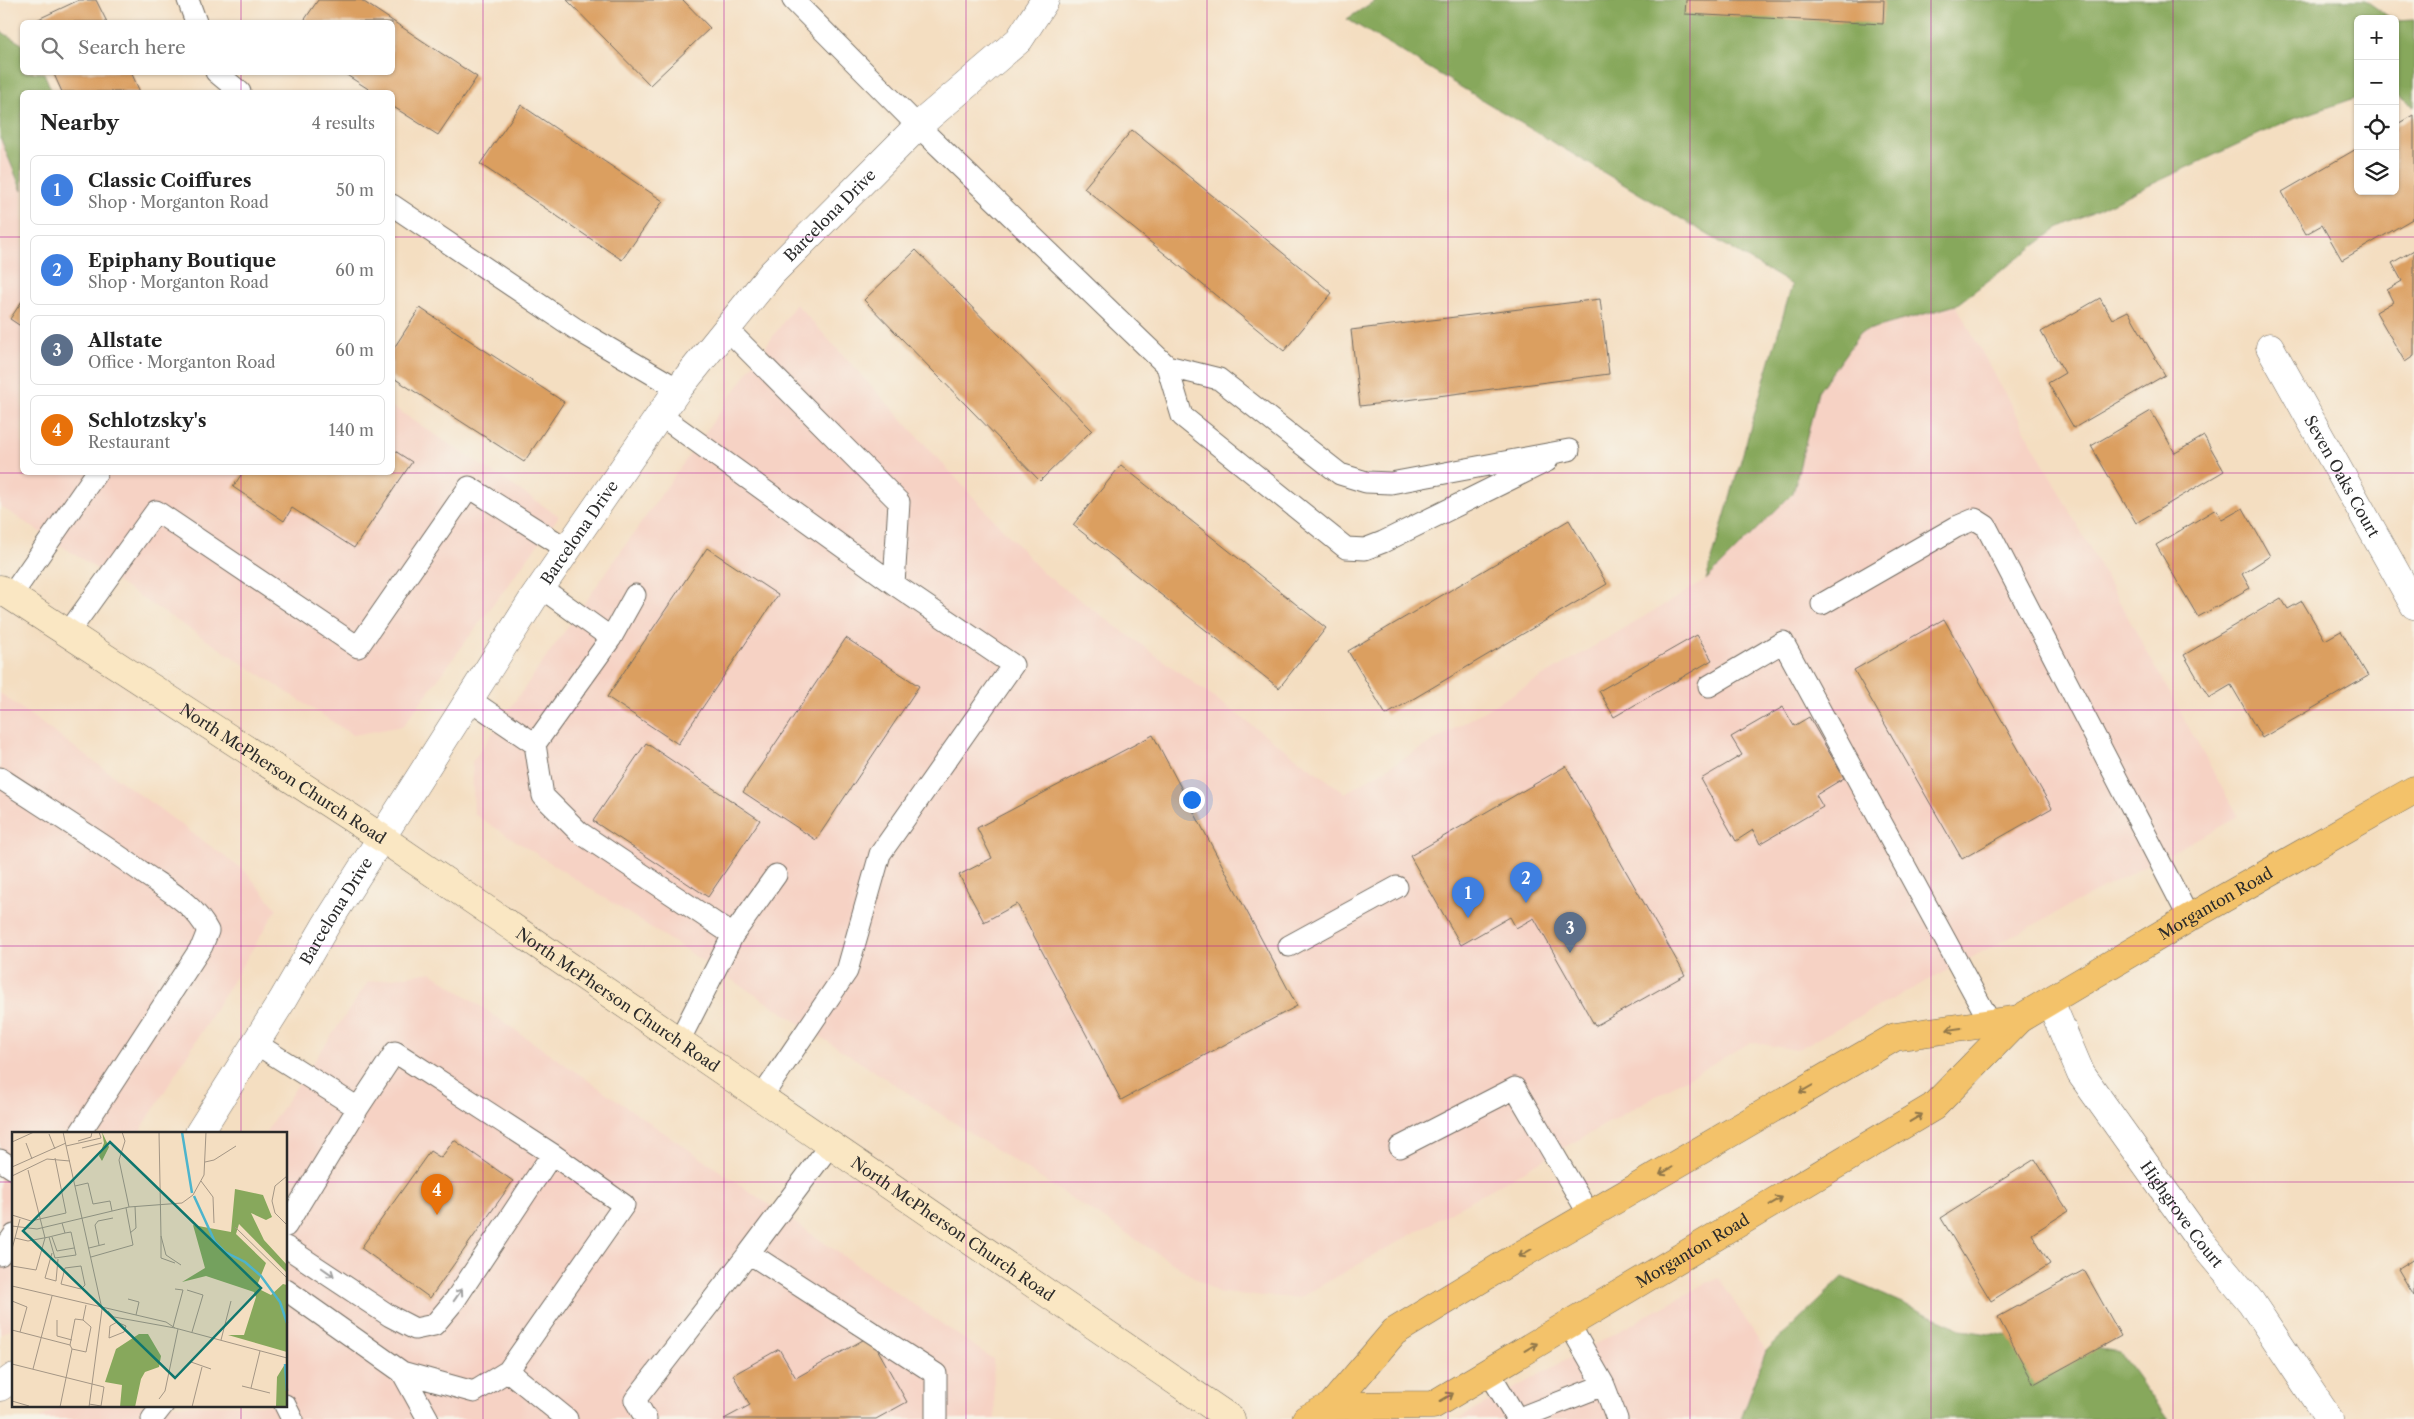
<!DOCTYPE html>
<html lang="en">
<head>
<meta charset="utf-8">
<style>
  body { margin:0; font-family:"Libre Caslon Text",serif; background:#f6f6f6; color:#222 }
  .controls { position:absolute; right:15px; top:15px; display:grid; overflow:hidden; border-radius:8px; box-shadow:0 1px 4px #0004 }
  .controls button { width:45px; height:45px; display:grid; place-items:center; padding:0; border:0; border-bottom:1px solid #e0e0e0; background:#fff; color:#222; font:25px sans-serif }
  .you { position:absolute; left:1191px; top:799px; width:18px; height:18px; margin:-12px; border:4px solid #fff; border-radius:50%; background:#1a73e8; box-shadow:0 0 0 8px #1a73e833 }
  .badge { display:grid; place-items:center; width:32px; height:32px; border-radius:50%; background:#0b8043; color:#fff; font-size:16px; font-weight:700 }
  .pin { position:absolute; translate:-50% -41px; filter:drop-shadow(0 1px 2px #0008) }
  .pin::after { content:''; position:absolute; top:26px; width:18px; height:15px; background:inherit; clip-path:polygon(0 0,100% 0,50% 100%) }
  .list { margin:0; padding:0; list-style:none }
  h2 { display:flex; justify-content:space-between; align-items:center; height:65px; margin:0; padding:0 20px; font-size:21px }
  h2 small { font-size:16px; font-weight:400; color:#767676 }
  .list li { display:grid; grid-template-columns:32px 1fr auto; gap:15px; align-items:center; box-sizing:border-box; height:70px; margin:0 10px 10px; padding:0 10px; border:1px solid #e0e0e0; border-radius:8px }
  .list b { display:block; font-size:19px; white-space:nowrap }
  .list p { margin:0; font-size:16px; white-space:nowrap; color:#767676 }
  .list em { font-size:16px; font-style:normal; color:#767676 }
  .icon { flex:none; width:28px; height:28px; fill:none; stroke:currentColor; stroke-width:2; stroke-linecap:round; stroke-linejoin:round }
  .map { position:relative; flex:none; width:2414px; height:1419px; overflow:hidden }
  .search { position:absolute; background:#fff; box-shadow:0 1px 4px #0004; left:20px; top:20px; width:375px; height:55px; display:flex; align-items:center; gap:12px; box-sizing:border-box; padding:0 18px; border-radius:8px; color:#767676; font-size:19px }
  .panel { position:absolute; background:#fff; box-shadow:0 1px 4px #0004; left:20px; top:90px; width:375px; height:385px; border-radius:8px }
  .map>svg:first-child { display:block }
  .built { fill:#f6d2c4 }
  .forest { fill:#87a85c; stroke:#596a44 }
  .building { fill:#db9f60 }
  .lines { fill:none; stroke-linecap:round; stroke-linejoin:round }
  .service-casing { stroke:#716a60; stroke-width:23 }
  .minor-casing { stroke:#716a60; stroke-width:29 }
  .secondary-casing { stroke:#716a60; stroke-width:29 }
  .primary-casing { stroke:#716a60; stroke-width:29 }
  .service { stroke:#fff; stroke-width:21 }
  .minor { stroke:#fff; stroke-width:28 }
  .secondary { stroke:#fae7c3; stroke-width:28 }
  .primary { stroke:#f3c26a; stroke-width:28 }
  .oneway { stroke:#8f764a }
  .oneway2 { stroke:#a0a0a0 }
  .grid { fill:none; stroke:#b5179e; stroke-width:1; stroke-opacity:0.55 }
  .labels { text-anchor:middle; stroke-width:5; stroke-linejoin:round; paint-order:stroke }
  .street-label { font-size:16px; fill:#2b2b2b; stroke:#f7f3e8 }
  .inset-river { fill:none; stroke:#4db4cc; stroke-width:2.5 }
  .inset-road { fill:none; stroke:#a49685; stroke-width:1 }
  .view { fill:#0f766e; fill-opacity:0.15; stroke:#0f766e; stroke-width:2.5 }
  .inset-edge { fill:none; stroke:#2b2b2b; stroke-width:2.5 }
</style>
</head>
<body>
<div class="map">
<svg width="2414" height="1419" viewBox="0 0 2414 1419">
  <rect width="100%" height="100%" fill="#f7f3e8"/>
  <filter id="ink" filterUnits="userSpaceOnUse"><feTurbulence type="fractalNoise" baseFrequency=".02" numOctaves="2"/><feDisplacementMap in="SourceGraphic" scale="10" xChannelSelector="R" yChannelSelector="G"/><feConvolveMatrix kernelMatrix="1 2 1 2 8 2 1 2 1" color-interpolation-filters="sRGB"/></filter>
  <filter id="wash" filterUnits="userSpaceOnUse"><feTurbulence type="fractalNoise" baseFrequency=".0096" numOctaves="4" result="noise"/><feDisplacementMap in="SourceGraphic" scale="20" xChannelSelector="R" yChannelSelector="G"/><feGaussianBlur stdDeviation="1.12" result="paint"/><feColorMatrix in="noise" values="0 0 0 0 0 0 0 0 0 0 0 0 0 0 0 0 0 1.4 0 .05"/><feComposite in="paint" operator="in"/></filter>
  <g filter="url(#wash)">
    <rect width="100%" height="100%" fill="#f4dec1"/>
    <path class="built" d="M 0,46 L 22,97 L 22,472 L 392,472 L 393,407 L 559,516 L 403,726 L 353,735 L 0,506 Z
      M 796,304 L 1043,573 L 1345,793 L 1706,580 L 1793,493 L 1818,392 L 1861,332 L 1956,305 L 2238,817 L 1796,1050 L 1751,1042 L 1299,1298 L 1219,1293 L 474,814 L 472,762 Z
      M 0,693 L 246,872 L 277,909 L 139,1133 L 14,1133 L 14,1327 L 0,1334 Z
      M 431,972 L 993,1359 L 995,1419 L 39,1419 L 60,1405 L 286,1405 L 286,1133 L 265,1133 L 368,982 Z
      M 1718,1277 L 1766,1351 L 1740,1419 L 1458,1419 Z"/>
    <path class="forest" d="M 1376,0 L 2365,0 L 2392,19 L 2358,19 L 2358,97 L 2285,122 L 2058,228 L 1956,305 L 1861,332 L 1818,392 L 1793,493 L 1706,580 L 1792,285 L 1347,19 Z
      M 2414,20 L 2414,106 L 2395,95 L 2395,21 Z
      M 0,31 L 22,44 L 22,72 L 44,73 L 52,92 L 22,92 L 22,191 L 0,137 Z
      M 1843,1277 L 1961,1329 L 2120,1352 L 2168,1419 L 1741,1419 L 1766,1351 Z"/>
    <g id="blocks">
      <path class="building" d="M 79,0 L 96,0 L 107,22 L 32,22 Z
        M 318,0 L 361,0 L 477,77 L 438,135 L 392,106 L 392,92 L 373,92 L 342,72 L 392,72 L 392,22 L 303,22 Z
        M 567,0 L 683,0 L 710,28 L 650,85 Z
        M 1686,0 L 1884,0 L 1883,24 L 1685,14 Z
        M 53,72 L 131,72 L 140,92 L 62,92 Z
        M 521,105 L 663,201 L 622,260 L 480,164 Z
        M 2414,115 L 2414,218 L 2342,260 L 2322,225 L 2306,234 L 2282,192 L 2358,148 L 2358,191 L 2395,191 L 2395,126 Z
        M 1132,130 L 1332,293 L 1284,351 L 1084,188 Z
        M 916,250 L 1092,430 L 1040,481 L 864,300 Z
        M 2414,250 L 2414,356 L 2405,362 L 2376,312 L 2393,302 L 2387,290 L 2402,281 L 2392,263 Z
        M 2100,298 L 2112,319 L 2128,311 L 2165,375 L 2074,428 L 2048,383 L 2065,373 L 2041,332 Z
        M 1600,299 L 1609,374 L 1360,406 L 1351,330 Z
        M 22,301 L 22,327 L 10,319 Z
        M 420,308 L 564,402 L 524,462 L 392,377 L 392,351 Z
        M 2151,411 L 2175,453 L 2204,436 L 2224,471 L 2136,523 L 2091,446 Z
        M 392,449 L 412,462 L 354,548 L 292,508 L 284,521 L 233,487 L 243,472 L 392,472 Z
        M 1121,465 L 1326,628 L 1279,688 L 1073,525 Z
        M 2243,508 L 2270,556 L 2242,574 L 2250,588 L 2198,617 L 2156,545 L 2216,509 L 2222,520 Z
        M 1569,520 L 1607,584 L 1386,715 L 1348,651 Z
        M 707,548 L 778,595 L 678,744 L 607,697 Z
        M 2281,598 L 2288,609 L 2302,601 L 2325,640 L 2341,631 L 2368,676 L 2262,738 L 2231,685 L 2209,698 L 2184,655 Z
        M 1944,619 L 2052,808 L 1962,859 L 1854,670 Z
        M 1697,635 L 1712,660 L 1614,717 L 1599,691 Z
        M 846,638 L 919,686 L 816,840 L 743,792 Z
        M 1783,707 L 1794,726 L 1809,717 L 1844,778 L 1816,795 L 1823,807 L 1760,844 L 1753,830 L 1736,841 L 1701,779 L 1742,755 L 1731,737 Z
        M 1153,735 L 1297,1006 L 1121,1100 L 1017,904 L 984,922 L 959,875 L 992,858 L 977,828 Z
        M 646,743 L 760,820 L 708,897 L 593,821 Z
        M 1566,766 L 1685,975 L 1595,1026 L 1534,918 L 1516,928 L 1510,917 L 1461,945 L 1410,856 Z
        M 454,1140 L 513,1181 L 430,1298 L 361,1248 L 430,1151 L 441,1158 Z
        M 2035,1159 L 2068,1211 L 2032,1234 L 2050,1264 L 1991,1301 L 1941,1218 Z
        M 2414,1259 L 2414,1296 L 2398,1269 Z
        M 2084,1270 L 2121,1336 L 2034,1384 L 1998,1317 Z
        M 870,1336 L 907,1402 L 876,1419 L 724,1419 L 750,1405 L 733,1375 L 779,1349 L 796,1378 Z"/>
    </g>
  </g>
  <g filter="url(#ink)">
    <use href="#blocks" fill-opacity="0" stroke="#716a60" stroke-width="1"/>
    <g class="lines">
      <defs>
        <path id="service" d="M 188,0 L 196,22
          M 793,0 L 918,126 L 1167,366 L 1219,379 L 1340,474 L 1366,482 L 1391,483 L 1569,450
          M 216,72 L 240,92
          M 392,205 L 576,329 L 678,389
          M 726,328 L 899,502 L 894,584
          M 1167,366 L 1182,416 L 1346,548 L 1365,549 L 1383,542 L 1547,461
          M 660,415 L 894,584 L 1013,665 L 880,854 L 847,971 L 761,1098
          M 540,587 L 611,638
          M 635,595 L 611,638 L 535,744 L 543,796 L 579,832 L 733,935
          M 11,596 L 97,472
          M 1822,604 L 1956,527 L 1975,519 L 1986,526 L 2189,918
          M 68,633 L 156,511 L 358,647 L 469,487 L 567,549
          M 1709,686 L 1783,642 L 1991,1024
          M 469,699 L 535,744
          M 0,778 C 49,810 99,841 146,875 C 169,891 195,905 208,931 L 202,946 L 80,1133
          M 1289,946 L 1397,887
          M 679,1041 L 733,935 L 776,875
          M 255,1043 L 358,1108 L 395,1052 L 552,1154 L 624,1205 L 508,1371 L 474,1392 L 402,1372 L 286,1290
          M 1400,1147 L 1515,1088 L 1590,1216
          M 0,1160 L 14,1169
          M 286,1226 L 358,1108
          M 286,1247 L 390,1316 L 415,1329 L 434,1325 L 455,1300 L 552,1154
          M 749,1253 L 830,1145
          M 0,1255 L 14,1235
          M 1569,1324 L 1604,1385
          M 508,1371 L 567,1419
          M 402,1372 L 428,1419
          M 1489,1372 L 1517,1419
          M 285,1405 L 292,1419
          M 152,1419 L 163,1405
          M 646,1419 L 635,1400 L 749,1253 L 936,1374 L 936,1419
          M 1517,1419 L 1604,1385 L 1617,1419"/>
        <g id="minor">
          <path id="s1" d="M 2270,347 L 2414,605"/>
          <path id="s2" d="M 2050,1001 L 2081,1074 L 2200,1241 L 2251,1302 L 2329,1419"/>
          <path id="s3" d="M 199,1133 L 282,1001 L 326,925 L 533,599 L 678,389 L 772,273 L 918,126 L 1019,40 L 1045,0"/>
          <path d="M 0,1387 L 14,1377"/>
        </g>
        <g id="secondary">
          <path id="s4" d="M 0,589 L 382,838 L 1231,1419"/>
        </g>
        <g id="primary">
          <path id="s5" d="M 1331,1406 L 1433,1405 L 1933,1107 L 2019,1019 L 2189,918 L 2414,790"/>
          <path d="M 1306,1419 L 1331,1406 L 1394,1332 L 1507,1263 L 1895,1037 L 2019,1019"/>
        </g>
      </defs>
      <use href="#service" class="service-casing"/>
      <use href="#minor" class="minor-casing"/>
      <use href="#secondary" class="secondary-casing"/>
      <use href="#primary" class="primary-casing"/>
      <use href="#service" class="service"/>
      <use href="#minor" class="minor"/>
      <use href="#secondary" class="secondary"/>
      <use href="#primary" class="primary"/>
    </g>
    <defs><path id="oneway-shaft" d="M-6 0H5M1.5-3L5.5 0L1.5 3" fill="none" stroke-width="1.6" stroke-linecap="round" stroke-linejoin="round" transform="scale(1.25)"/></defs>
    <g class="oneway">
      <use href="#oneway-shaft" transform="translate(1954 1029) rotate(172)"/>
      <use href="#oneway-shaft" transform="translate(1806 1089) rotate(150)"/>
      <use href="#oneway-shaft" transform="translate(1916 1118) rotate(-31)"/>
      <use href="#oneway-shaft" transform="translate(1666 1171) rotate(150)"/>
      <use href="#oneway-shaft" transform="translate(1776 1201) rotate(-31)"/>
      <use href="#oneway-shaft" transform="translate(1525 1253) rotate(150)"/>
      <use href="#oneway-shaft" transform="translate(1531 1347) rotate(-31)"/>
      <use href="#oneway-shaft" transform="translate(1447 1397) rotate(-31)"/>
    </g>
    <g class="oneway2">
      <use href="#oneway-shaft" transform="translate(328 1272) rotate(35)"/>
      <use href="#oneway-shaft" transform="translate(458 1295) rotate(-55)"/>
    </g>
  </g>
  <path class="grid" d="M 241,0 L 241,22M 483,0 L 483,1419M 724,0 L 724,1419M 966,0 L 966,1419M 1207,0 L 1207,1419M 1448,0 L 1448,1419M 1690,0 L 1690,1419M 1931,0 L 1931,1419M 2173,0 L 2173,1419M 241,72 L 241,92M 0,237 L 22,237M 392,237 L 2414,237M 241,472 L 241,1133M 0,473 L 2414,473M 0,710 L 2414,710M 0,946 L 2414,946M 0,1182 L 14,1182M 286,1182 L 2414,1182M 241,1405 L 241,1419"/>
  <g class="labels">
    <g class="street-label">
      <text dy="6" stroke="none"><textPath href="#s3" startOffset="1116">Barcelona Drive</textPath></text>
      <text dy="6" stroke="none"><textPath href="#s1" startOffset="148">Seven Oaks Court</textPath></text>
      <text dy="6" stroke="none"><textPath href="#s3" startOffset="711">Barcelona Drive</textPath></text>
      <text dy="6" stroke="none"><textPath href="#s4" startOffset="338">North McPherson Church Road</textPath></text>
      <text dy="6" stroke="none"><textPath href="#s5" startOffset="1035">Morganton Road</textPath></text>
      <text dy="6" stroke="none"><textPath href="#s3" startOffset="261">Barcelona Drive</textPath></text>
      <text dy="6" stroke="none"><textPath href="#s4" startOffset="742">North McPherson Church Road</textPath></text>
      <text dy="6" stroke="none"><textPath href="#s2" startOffset="252">Highgrove Court</textPath></text>
      <text dy="6" stroke="none"><textPath href="#s4" startOffset="1148">North McPherson Church Road</textPath></text>
      <text dy="6" stroke="none"><textPath href="#s5" startOffset="404">Morganton Road</textPath></text>
    </g>
  </g>
  <g transform="translate(12 1132)">
    <rect width="275" height="275" fill="#f4dec1"/>
    <path d="M 90,0 L 97,15 L 90,29 L 87,24 L 92,11 ZM 223,57 L 251,63 L 260,85 L 254,88 L 239,81 L 252,108 L 275,133 L 275,141 L 227,92 L 224,102 L 254,131 L 246,151 L 247,157 L 259,163 L 271,152 L 275,153 L 275,220 L 216,203 L 232,203 L 244,165 L 242,160 L 194,144 L 170,150 L 193,136 L 181,93 L 219,100 ZM 127,202 L 136,202 L 149,224 L 147,235 L 133,240 L 129,247 L 123,275 L 108,275 L 110,253 L 93,250 L 104,217 ZM 273,232 L 275,275 L 264,275 L 265,245 Z" fill="#87a85c"/>
    <path class="inset-river" d="M 170,0 L 180,61M 182,64 L 203,110 L 213,120 L 233,130 L 249,144 L 268,170 L 275,191M 273,232 L 275,259"/>
    <path class="inset-road" d="M 51,0 L 90,177 L 77,275M 110,0 L 113,9 L 107,28 L 117,75M 147,0 L 149,104 L 154,123 L 169,133M 37,2 L 43,17M 66,9 L 79,5 L 80,0M 0,10 L 22,0M 14,11 L 20,27M 54,14 L 89,6 L 87,0M 70,16 L 90,11M 193,30 L 202,28 L 224,14M 0,35 L 54,11M 0,44 L 35,27 L 58,29M 275,44 L 263,54 L 260,69 L 263,81 L 275,93M 189,49 L 201,65 L 202,91M 63,54 L 76,51 L 81,72 L 98,69 L 100,79M 0,83 L 19,89 L 54,81 L 43,26M 0,94 L 25,97 L 117,75 L 170,71 L 181,63 L 192,43 L 194,0M 223,95 L 275,146M 118,101 L 124,96 L 123,74M 149,104 L 149,126 L 163,131M 37,105 L 53,101M 40,105 L 45,119 L 62,116M 3,106 L 16,109 L 37,105 L 43,126 L 64,123 L 59,100 L 53,101 L 50,91M 87,113 L 83,93 L 86,89 L 101,86M 77,116 L 93,112M 0,117 L 8,87M 40,121 L 33,146 L 44,149 L 46,127M 79,125 L 121,113 L 114,76M 0,134 L 24,138 L 33,106 L 16,38M 69,134 L 73,153 L 69,157 L 49,152 L 53,136 ZM 0,154 L 154,190 L 163,196M 175,158 L 191,163 L 180,200M 116,167 L 127,170 L 124,183M 0,169 L 15,175 L 8,200M 96,179 L 102,185 L 163,196 L 275,226M 45,188 L 45,204 L 60,208M 71,188 L 74,173M 105,190 L 114,194 L 112,200 L 97,206 L 98,194 ZM 161,195 L 171,158 L 163,157M 0,198 L 58,213 L 60,217 L 48,275M 209,208 L 219,169M 58,213 L 63,187 L 71,188 L 79,195 L 74,220 L 60,217M 179,230 L 199,237M 0,232 L 92,255 L 89,274 L 77,272M 21,237 L 40,164M 230,254 L 258,261M 239,256 L 248,219M 147,267 L 153,259 L 166,197M 0,269 L 17,274M 180,275 L 190,235"/>
    <path class="view" d="M 98,10 L 249,156 L 163,246 L 11,99 Z"/>
    <rect width="275" height="275" class="inset-edge"/>
  </g>
</svg>
<div class="controls">
<button>+</button>
<button>−</button>
<button><svg class="icon" aria-label="locate" viewBox="0 0 24 24"><circle cx="12" cy="12" r="6"/><path d="M12 2v4M12 18v4M2 12h4M18 12h4"/></svg></button>
<button><svg class="icon" aria-label="layers" viewBox="0 0 24 24"><path d="M12 4l9 5-9 5-9-5zM3 14l9 5 9-5"/></svg></button>
</div>
<div class="you"></div>
<div class="pin badge" style="left:1468px;top:918px;background:#3f7fe0">1</div>
<div class="pin badge" style="left:1526px;top:903px;background:#3f7fe0">2</div>
<div class="pin badge" style="left:1570px;top:953px;background:#5c6f8a">3</div>
<div class="pin badge" style="left:437px;top:1215px;background:#e8710a">4</div>
<div class="search"><svg class="icon" aria-label="search" viewBox="0 0 24 24"><circle cx="10" cy="10" r="6"/><path d="M15 15l6 6"/></svg>Search here</div>
<section class="panel">
<h2>Nearby<small>4 results</small></h2>
<ul class="list">
<li><span class="badge" style="background:#3f7fe0">1</span><div><b>Classic Coiffures</b><p>Shop · Morganton Road</p></div><em>50 m</em></li>
<li><span class="badge" style="background:#3f7fe0">2</span><div><b>Epiphany Boutique</b><p>Shop · Morganton Road</p></div><em>60 m</em></li>
<li><span class="badge" style="background:#5c6f8a">3</span><div><b>Allstate</b><p>Office · Morganton Road</p></div><em>60 m</em></li>
<li><span class="badge" style="background:#e8710a">4</span><div><b>Schlotzsky's</b><p>Restaurant</p></div><em>140 m</em></li>
</ul>
</section>
</div>
</body>
</html>
